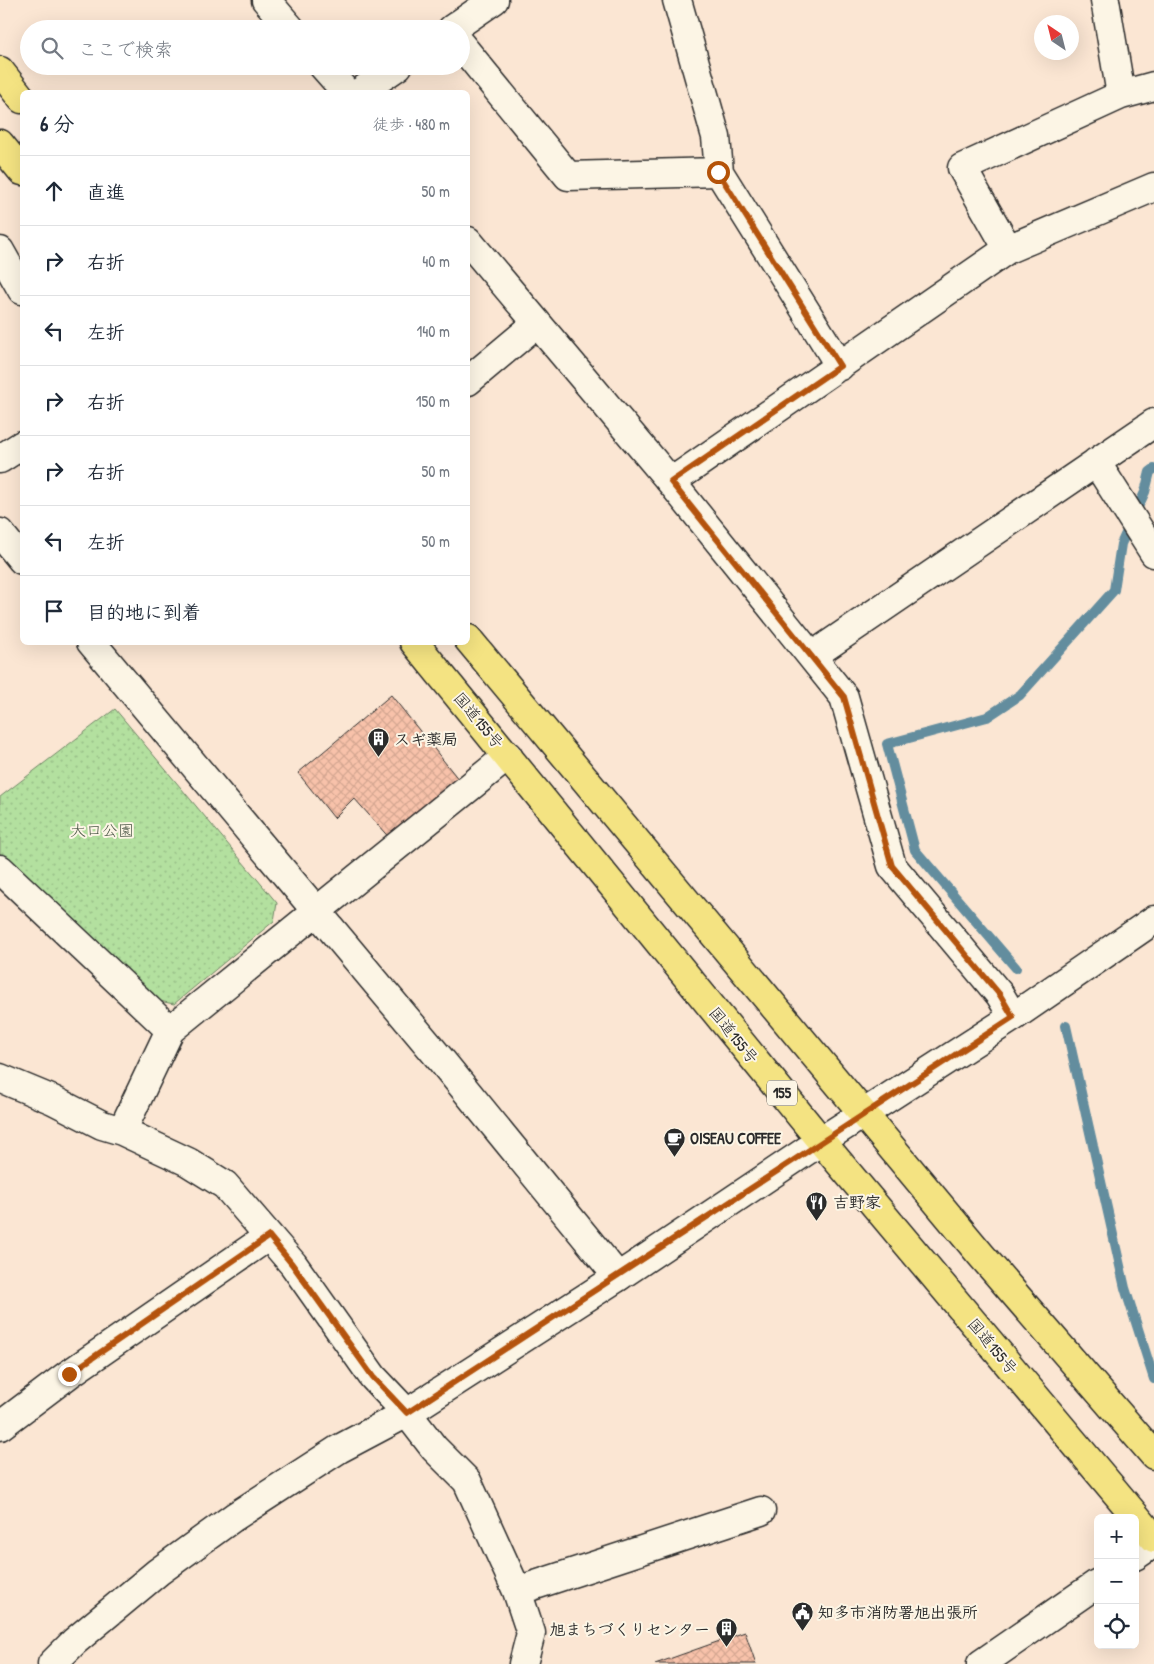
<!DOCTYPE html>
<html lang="ja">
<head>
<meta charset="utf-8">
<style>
  body { margin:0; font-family:"Patrick Hand","Klee One",sans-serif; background:#f2f2f3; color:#1f2937 }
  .controls { position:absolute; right:15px; bottom:15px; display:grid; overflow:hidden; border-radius:8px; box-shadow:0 5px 20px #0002 }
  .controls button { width:45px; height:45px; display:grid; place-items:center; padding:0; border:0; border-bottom:1px solid #e0e1e3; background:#fff; color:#1f2937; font:25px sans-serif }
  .compass { position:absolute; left:1034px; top:15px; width:45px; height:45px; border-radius:50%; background:#fff; box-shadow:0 5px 20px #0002; rotate:325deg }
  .stop { position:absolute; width:15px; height:15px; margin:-11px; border:4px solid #b45309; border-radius:50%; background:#fff }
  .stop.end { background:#b45309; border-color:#fff; box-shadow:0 1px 5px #0008 }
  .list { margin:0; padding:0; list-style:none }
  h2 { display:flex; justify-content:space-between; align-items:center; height:65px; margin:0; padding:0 20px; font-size:21px }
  h2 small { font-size:16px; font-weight:400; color:#747a83 }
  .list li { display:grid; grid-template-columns:32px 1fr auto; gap:15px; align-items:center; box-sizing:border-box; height:70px; padding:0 20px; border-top:1px solid #e0e1e3 }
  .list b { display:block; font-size:19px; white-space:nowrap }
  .list em { font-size:16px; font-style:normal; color:#747a83 }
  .icon { flex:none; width:28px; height:28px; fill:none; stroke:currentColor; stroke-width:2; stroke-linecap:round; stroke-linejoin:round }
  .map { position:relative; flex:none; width:1154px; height:1664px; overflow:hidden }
  .search { position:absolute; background:#fff; box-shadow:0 5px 20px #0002; left:20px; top:20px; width:450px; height:55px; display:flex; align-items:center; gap:12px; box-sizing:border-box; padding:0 18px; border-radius:28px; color:#747a83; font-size:19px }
  .panel { position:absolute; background:#fff; box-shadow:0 5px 20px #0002; left:20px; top:90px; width:450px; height:555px; border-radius:8px }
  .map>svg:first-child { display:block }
  .grass { fill:url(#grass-dots); stroke:#6f8665 }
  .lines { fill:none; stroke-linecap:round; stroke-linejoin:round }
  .stream { stroke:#638d9e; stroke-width:10 }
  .building { fill:url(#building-cross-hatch); stroke:#2b2b2b }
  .minor-casing { stroke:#2b2b2b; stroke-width:31 }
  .tertiary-casing { stroke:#2b2b2b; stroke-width:31 }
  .trunk-casing { stroke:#2b2b2b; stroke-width:31 }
  .minor { stroke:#fcf5e5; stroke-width:28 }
  .tertiary { stroke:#fcf5e5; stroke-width:28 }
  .trunk { stroke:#f4e382; stroke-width:28 }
  .route { stroke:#b45309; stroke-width:6 }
  .labels { text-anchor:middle; stroke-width:4; stroke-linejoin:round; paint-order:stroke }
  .shield { fill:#fcf5e5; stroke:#6a6863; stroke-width:1 }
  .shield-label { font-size:15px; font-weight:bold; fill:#2b2b2b }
  .street-label { font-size:16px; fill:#2b2b2b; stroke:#fcf5e5 }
  .poi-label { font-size:16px; font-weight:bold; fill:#2b2b2b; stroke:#fcf5e5; text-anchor:start }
  .park-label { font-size:16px; fill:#4d5848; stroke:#fcf5e5 }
</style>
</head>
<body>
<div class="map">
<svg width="1154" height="1664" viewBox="0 0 1154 1664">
  <defs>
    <pattern id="grass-dots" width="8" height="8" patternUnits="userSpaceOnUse" patternTransform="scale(1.25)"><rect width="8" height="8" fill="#b3e09f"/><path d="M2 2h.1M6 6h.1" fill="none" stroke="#9ac089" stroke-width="1.8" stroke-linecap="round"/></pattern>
    <pattern id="building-cross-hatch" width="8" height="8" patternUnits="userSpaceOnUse" patternTransform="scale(1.25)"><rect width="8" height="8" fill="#f8c2aa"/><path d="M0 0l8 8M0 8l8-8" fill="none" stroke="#d5a792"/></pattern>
  </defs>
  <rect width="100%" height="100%" fill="#fbe6d3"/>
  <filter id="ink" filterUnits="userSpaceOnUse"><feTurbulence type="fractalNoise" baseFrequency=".02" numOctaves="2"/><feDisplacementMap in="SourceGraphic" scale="10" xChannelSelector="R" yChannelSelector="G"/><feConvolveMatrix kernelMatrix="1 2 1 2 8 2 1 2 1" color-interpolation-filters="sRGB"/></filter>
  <g filter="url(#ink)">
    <path class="grass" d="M 115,709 L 277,903 L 274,921 L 174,1004 L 149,999 L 0,854 L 0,797 Z"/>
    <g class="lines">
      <path class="stream" d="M 1016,968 L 915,850 L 887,744 L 987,717 L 1020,695 L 1114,590 L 1121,544 L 1145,492 L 1150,472 L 1154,469
        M 1066,1026 L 1125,1288 L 1154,1379"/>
    </g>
    <path class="building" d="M 391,695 L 463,785 L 392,841 L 354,798 L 334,818 L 298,773 Z
      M 745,1632 L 756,1664 L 655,1664 Z"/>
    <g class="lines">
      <defs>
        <path id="minor" d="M 266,0 L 291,29
          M 677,0 L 716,137 L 719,172 L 840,366
          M 1105,0 L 1121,95
          M 452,29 L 494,0
          M 461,45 L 568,176 L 719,172
          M 323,66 L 346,92
          M 360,92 L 398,66
          M 468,241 L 671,482 L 844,697 L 892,866 L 1000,995 L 1013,1017
          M 1008,249 L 962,168 L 1121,95 L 1154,86
          M 0,251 L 22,290
          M 468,381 L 536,324
          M 0,459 L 22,445
          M 1096,462 L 1154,553
          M 671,482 L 1008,249 L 1154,187
          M 0,533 L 22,560
          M 91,642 L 441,1060 L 618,1277
          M 812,656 L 1154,423
          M 0,869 L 170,1030
          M 0,1078 L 53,1100 L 102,1125 L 122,1131 L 188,1162 L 225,1185 L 293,1264 L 373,1377 L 407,1413 L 434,1448 L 467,1481 L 517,1591 L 531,1633 L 523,1664
          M 122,1131 L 170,1030 L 508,756
          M 0,1426 L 69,1374 L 269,1236
          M 1135,1556 L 1154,1543
          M 517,1591 L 761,1511
          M 981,1664 L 1098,1583"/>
        <path id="tertiary" d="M 52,1664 L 75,1641 L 158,1572 L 234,1517 L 339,1449 L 407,1413 L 618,1277 L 821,1141 L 1013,1017 L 1154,920"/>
        <path id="trunk" d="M 0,71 L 22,99
          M 0,144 L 22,171
          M 468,639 L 981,1255 L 1154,1455
          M 414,642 L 821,1141 L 1154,1538"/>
      </defs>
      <use href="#minor" class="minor-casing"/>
      <use href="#tertiary" class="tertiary-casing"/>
      <use href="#trunk" class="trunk-casing"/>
      <use href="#minor" class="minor"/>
      <use href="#tertiary" class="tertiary"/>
      <use href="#trunk" class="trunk"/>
    </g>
  </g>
  <g class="lines" filter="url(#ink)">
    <path class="route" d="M 69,1374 L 269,1236 L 292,1264 L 373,1377 L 407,1413 L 1013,1017 L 1000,995 L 892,866 L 844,697 L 671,482 L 840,366 L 718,172"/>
  </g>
  <defs>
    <symbol id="building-pin" viewBox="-11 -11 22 30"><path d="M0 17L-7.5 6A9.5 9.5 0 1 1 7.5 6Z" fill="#2b2b2b" stroke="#fcf5e5"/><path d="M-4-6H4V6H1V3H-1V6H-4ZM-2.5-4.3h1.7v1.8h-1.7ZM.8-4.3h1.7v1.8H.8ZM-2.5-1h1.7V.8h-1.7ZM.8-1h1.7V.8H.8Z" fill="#fff"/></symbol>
    <symbol id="cafe-pin" viewBox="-11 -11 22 30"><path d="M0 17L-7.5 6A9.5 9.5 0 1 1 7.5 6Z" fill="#2b2b2b" stroke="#fcf5e5"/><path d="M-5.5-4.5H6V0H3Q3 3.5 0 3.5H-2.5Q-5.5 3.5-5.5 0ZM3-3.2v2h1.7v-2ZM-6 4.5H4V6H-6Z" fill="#fff"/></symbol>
    <symbol id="restaurant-pin" viewBox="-11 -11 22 30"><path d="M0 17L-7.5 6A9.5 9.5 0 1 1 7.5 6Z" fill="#2b2b2b" stroke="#fcf5e5"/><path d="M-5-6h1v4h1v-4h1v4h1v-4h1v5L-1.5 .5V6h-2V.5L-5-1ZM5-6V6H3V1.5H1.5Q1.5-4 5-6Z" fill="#fff"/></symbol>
    <symbol id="civic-pin" viewBox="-11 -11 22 30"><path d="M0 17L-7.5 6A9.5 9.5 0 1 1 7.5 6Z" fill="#2b2b2b" stroke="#fcf5e5"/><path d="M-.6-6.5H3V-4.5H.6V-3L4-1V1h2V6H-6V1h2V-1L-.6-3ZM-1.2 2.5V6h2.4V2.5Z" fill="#fff"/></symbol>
  </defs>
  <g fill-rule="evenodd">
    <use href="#building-pin" x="366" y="726" width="25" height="34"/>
    <use href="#cafe-pin" x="662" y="1126" width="25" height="34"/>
    <use href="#restaurant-pin" x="804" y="1190" width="25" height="34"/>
    <use href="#civic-pin" x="790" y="1600" width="25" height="34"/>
    <use href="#building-pin" x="714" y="1616" width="25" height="34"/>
  </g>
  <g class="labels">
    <rect class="shield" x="767" y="1080.5" width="30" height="25" rx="4"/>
    <g class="shield-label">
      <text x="782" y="1098">155</text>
    </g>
    <g class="street-label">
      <text transform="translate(479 720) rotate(50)" y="6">国道155号</text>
      <text transform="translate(734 1035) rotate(51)" y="6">国道155号</text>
      <text transform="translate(993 1346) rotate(50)" y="6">国道155号</text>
    </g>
    <g class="poi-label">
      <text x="394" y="745">スギ薬局</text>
      <text x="690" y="1144">OISEAU COFFEE</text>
      <text x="833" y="1208">吉野家</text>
      <text x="818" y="1618">知多市消防署旭出張所</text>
      <text x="710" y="1635" text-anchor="end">旭まちづくりセンター</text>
    </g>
    <g class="park-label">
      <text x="102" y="836">大口公園</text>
    </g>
  </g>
</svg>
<div class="controls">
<button>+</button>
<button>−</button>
<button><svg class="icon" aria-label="locate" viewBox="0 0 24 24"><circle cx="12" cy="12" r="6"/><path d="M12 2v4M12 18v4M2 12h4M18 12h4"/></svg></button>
</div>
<svg class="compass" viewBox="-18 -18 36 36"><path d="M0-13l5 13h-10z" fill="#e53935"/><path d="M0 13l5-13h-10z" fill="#747a83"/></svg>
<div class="stop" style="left:718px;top:172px"></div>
<div class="stop end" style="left:69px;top:1374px"></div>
<div class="search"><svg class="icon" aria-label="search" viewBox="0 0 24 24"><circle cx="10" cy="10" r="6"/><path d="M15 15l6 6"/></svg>ここで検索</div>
<section class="panel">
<h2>6 分<small>徒歩 · 480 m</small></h2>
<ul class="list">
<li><svg class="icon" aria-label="ahead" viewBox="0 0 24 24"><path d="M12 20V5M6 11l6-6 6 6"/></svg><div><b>直進</b></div><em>50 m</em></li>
<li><svg class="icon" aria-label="right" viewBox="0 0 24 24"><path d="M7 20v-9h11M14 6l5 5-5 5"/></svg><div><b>右折</b></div><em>40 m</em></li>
<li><svg class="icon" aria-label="left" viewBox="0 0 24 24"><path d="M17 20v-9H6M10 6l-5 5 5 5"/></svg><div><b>左折</b></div><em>140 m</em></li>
<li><svg class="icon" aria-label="right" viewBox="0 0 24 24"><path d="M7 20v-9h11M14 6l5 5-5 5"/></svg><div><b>右折</b></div><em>150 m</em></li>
<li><svg class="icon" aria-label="right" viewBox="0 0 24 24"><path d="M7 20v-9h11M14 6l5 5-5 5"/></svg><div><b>右折</b></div><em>50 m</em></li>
<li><svg class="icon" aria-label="left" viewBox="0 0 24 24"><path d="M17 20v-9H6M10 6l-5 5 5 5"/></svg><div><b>左折</b></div><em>50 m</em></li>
<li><svg class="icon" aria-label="arrive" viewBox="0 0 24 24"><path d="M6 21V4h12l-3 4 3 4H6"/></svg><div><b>目的地に到着</b></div></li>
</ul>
</section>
</div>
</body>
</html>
